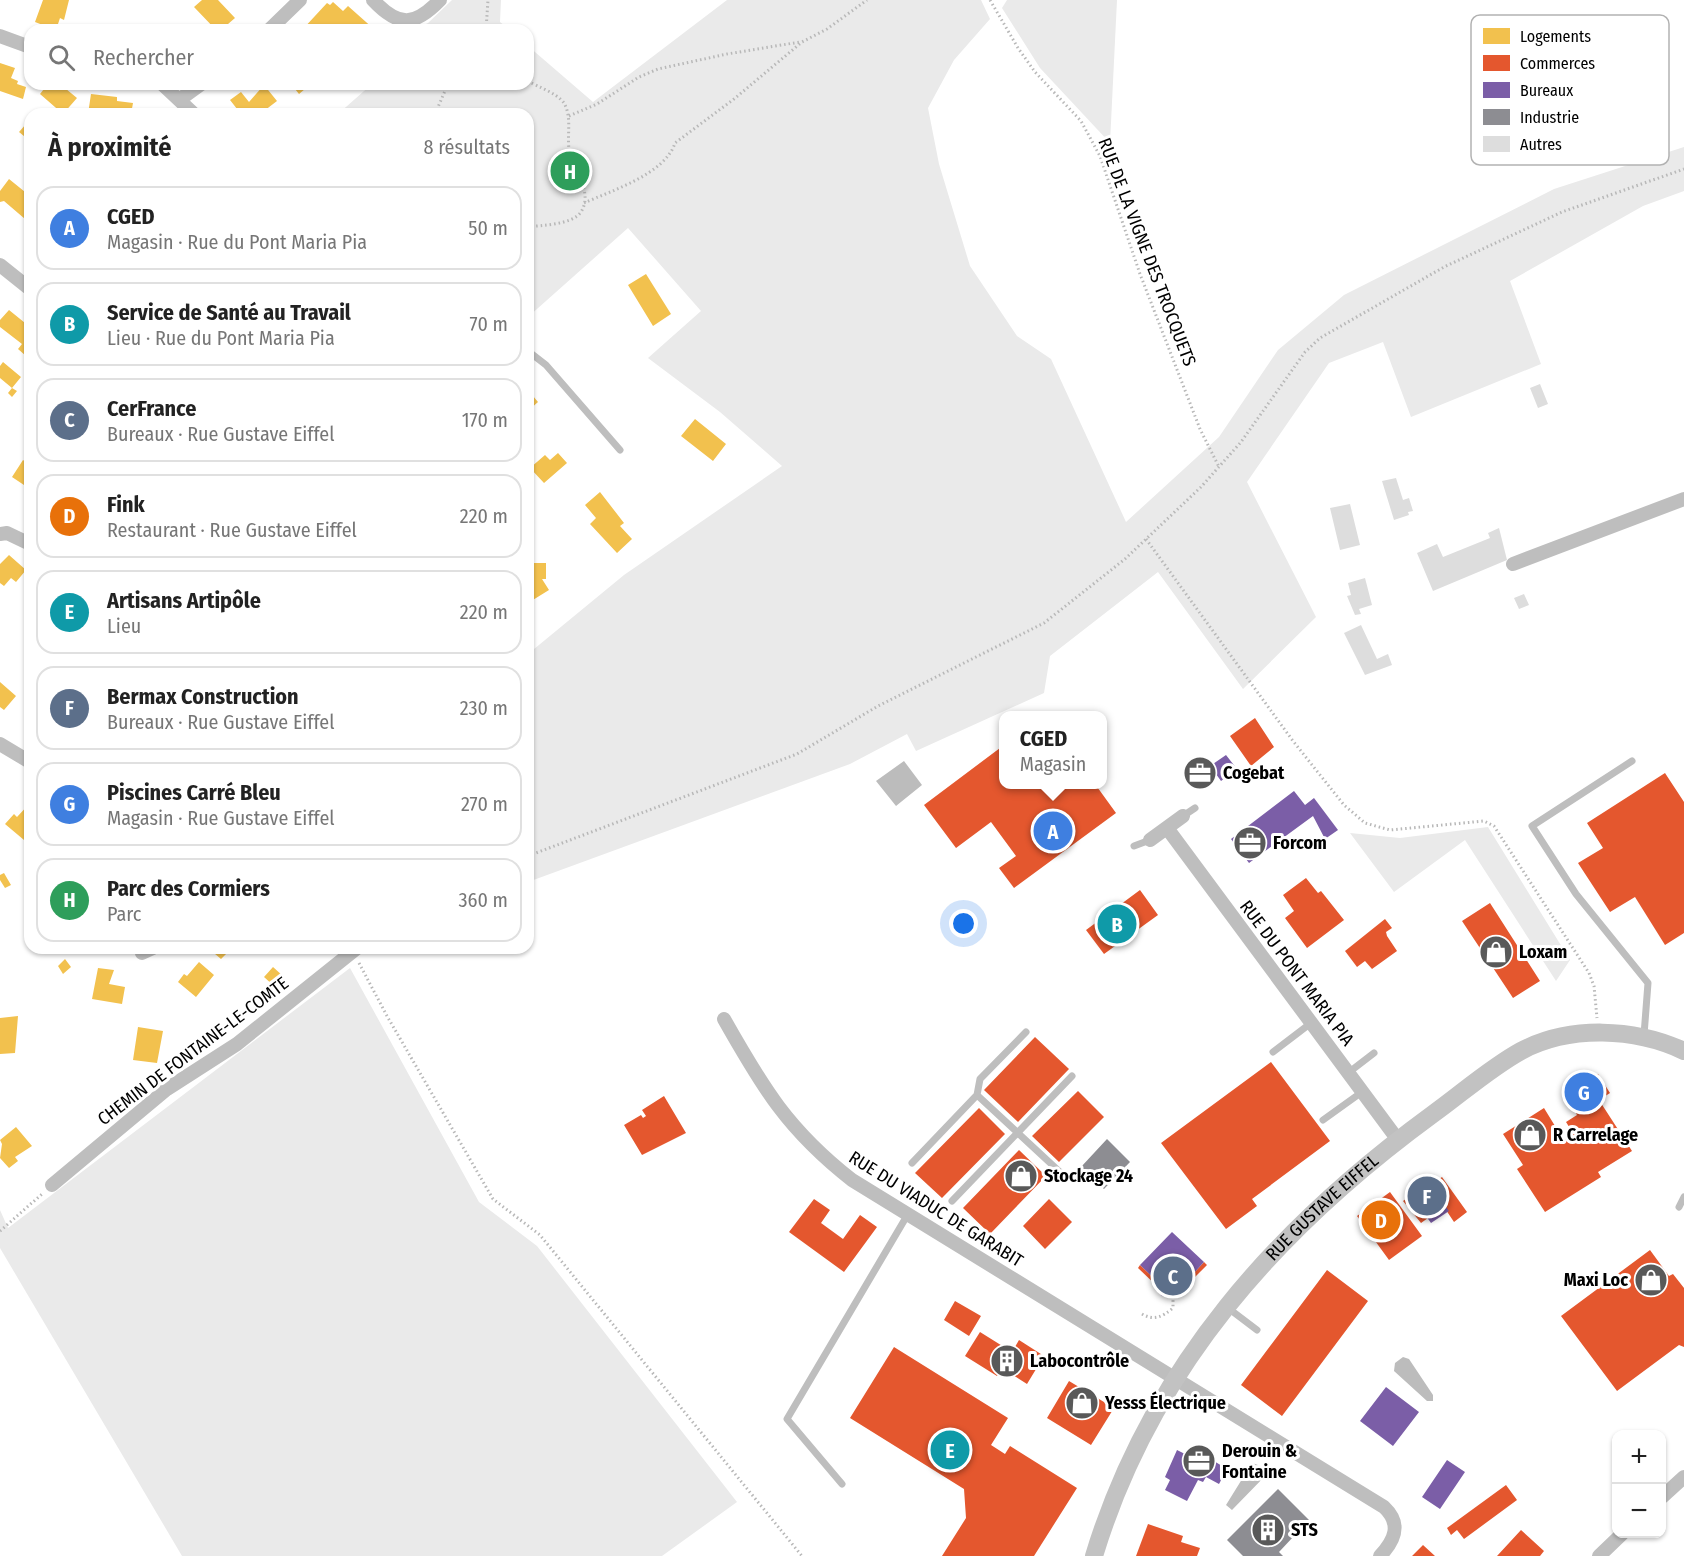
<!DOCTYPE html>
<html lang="fr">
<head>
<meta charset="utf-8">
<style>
  body { margin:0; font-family:"Fira Sans Condensed",sans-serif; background:#f2f2f2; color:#222 }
  .controls { position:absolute; right:18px; bottom:18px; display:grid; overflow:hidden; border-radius:12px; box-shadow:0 2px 4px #0004 }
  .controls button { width:54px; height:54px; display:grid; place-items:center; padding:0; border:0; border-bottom:2px solid #e0e0e0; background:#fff; color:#222; font:30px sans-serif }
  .you { position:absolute; left:964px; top:924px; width:21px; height:21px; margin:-15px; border:4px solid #fff; border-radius:50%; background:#1a73e8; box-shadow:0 0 0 9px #1a73e833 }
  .badge { display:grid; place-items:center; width:39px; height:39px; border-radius:50%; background:#595959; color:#fff; font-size:20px; font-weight:700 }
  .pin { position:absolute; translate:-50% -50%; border:3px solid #fff; box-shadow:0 2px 6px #0006 }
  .popup { position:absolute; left:999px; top:711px; width:108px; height:78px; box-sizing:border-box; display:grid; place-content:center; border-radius:12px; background:#fff; filter:drop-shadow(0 2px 4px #0005); font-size:20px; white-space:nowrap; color:#767676 }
  .popup b { font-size:22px; color:#222 }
  .popup::after { content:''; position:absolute; left:50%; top:100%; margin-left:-12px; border:12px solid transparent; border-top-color:#fff }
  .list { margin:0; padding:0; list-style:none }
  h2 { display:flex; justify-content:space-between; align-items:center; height:78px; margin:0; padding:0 24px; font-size:26px }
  h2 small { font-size:20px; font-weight:400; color:#767676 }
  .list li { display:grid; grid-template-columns:39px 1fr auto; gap:18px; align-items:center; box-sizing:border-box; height:84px; margin:0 12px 12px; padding:0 12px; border:2px solid #e0e0e0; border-radius:18px }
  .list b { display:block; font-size:22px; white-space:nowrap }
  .list p { margin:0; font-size:20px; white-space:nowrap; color:#767676 }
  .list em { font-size:20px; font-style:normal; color:#767676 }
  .icon { flex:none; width:33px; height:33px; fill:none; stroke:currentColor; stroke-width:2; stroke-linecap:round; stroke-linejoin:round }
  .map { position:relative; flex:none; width:1684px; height:1556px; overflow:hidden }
  .search { position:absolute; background:#fff; box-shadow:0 2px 4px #0004; left:24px; top:24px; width:510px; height:66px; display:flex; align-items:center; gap:15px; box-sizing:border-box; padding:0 21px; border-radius:18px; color:#767676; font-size:22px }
  .panel { position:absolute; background:#fff; box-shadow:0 2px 4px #0004; left:24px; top:108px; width:510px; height:846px; border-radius:18px }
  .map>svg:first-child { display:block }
  .green { fill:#eaeaea }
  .water { fill:#bcbcbc }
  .homes { fill:#f2c14e }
  .shops { fill:#e4572e }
  .offices { fill:#7b5ea7 }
  .industry { fill:#8d8d92 }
  .building { fill:#ddd }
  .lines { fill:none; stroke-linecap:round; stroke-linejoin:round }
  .path { stroke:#b8b8b8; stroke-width:3; stroke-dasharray:1.5 3; stroke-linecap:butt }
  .lane { stroke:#bebebe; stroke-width:7 }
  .street { stroke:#bebebe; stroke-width:14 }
  .secondary { stroke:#c2c2c2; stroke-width:18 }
  .labels { text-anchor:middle; stroke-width:6; stroke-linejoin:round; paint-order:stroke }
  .street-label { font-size:18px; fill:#000; stroke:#fff }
  .poi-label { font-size:18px; font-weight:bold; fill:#000; stroke:#fff; text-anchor:start }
  .key { fill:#fff; stroke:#b2b2b2; stroke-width:1.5 }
  .key-label { font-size:16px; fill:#000 }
</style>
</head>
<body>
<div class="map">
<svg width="1684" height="1556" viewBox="0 0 1684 1556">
  <rect width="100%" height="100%" fill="#fff"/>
  <path class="green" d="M 452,0 L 501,0 L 500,22 L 510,30 L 413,30 L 428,23 Z
    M 727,0 L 981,0 L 990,19 L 954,60 L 928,108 L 939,164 L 970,266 L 1017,336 L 1051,359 L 1126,522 L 1219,437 L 1278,350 L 1344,295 L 1554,189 L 1684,147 L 1684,191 L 1643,206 L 1510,281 L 1541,364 L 1411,417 L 1383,342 L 1329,363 L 1247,482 L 1316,617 L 1243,689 L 1158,572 L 1050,656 L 1044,693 L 916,751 L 907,734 L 850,764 L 528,882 L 528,654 L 624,575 L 782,466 L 720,412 L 648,358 L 701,311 L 628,228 L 528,317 L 528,114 L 338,114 L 372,84 L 528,84 L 528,46 L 593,102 Z
    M 1007,0 L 1117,0 L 1110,143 L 1040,68 L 1002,8 Z
    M 1488,827 L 1570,960 L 1556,981 L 1465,840 L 1394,892 L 1350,833 L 1400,838 Z
    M 350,968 L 479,1202 L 537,1246 L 737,1502 L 662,1556 L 182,1556 L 0,1248 L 0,1210 L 8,1228 Z"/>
  <path class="water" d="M 904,761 L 922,785 L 896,806 L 876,781 Z
    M 1403,1357 L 1409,1359 L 1433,1395 L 1433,1401 L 1427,1401 L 1394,1371 L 1395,1363 Z
    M 1252,1463 L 1264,1467 L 1269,1472 L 1232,1510 L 1226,1505 Z"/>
  <path class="homes" d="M 43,0 L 69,0 L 64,20 L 60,18 L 56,30 L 35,22 Z
    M 202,0 L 218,0 L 235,18 L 221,30 L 216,30 L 194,7 Z
    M 333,2 L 343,11 L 348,6 L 375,30 L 302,30 L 327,3 L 330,5 Z
    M 0,63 L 15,68 L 11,78 L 18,81 L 17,84 L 26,87 L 23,99 L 0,91 Z
    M 48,84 L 55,87 L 60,84 L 77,98 L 63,114 L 40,94 Z
    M 291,84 L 311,84 L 299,94 Z
    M 264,85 L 277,101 L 260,114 L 241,114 L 230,100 L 241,92 L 249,102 Z
    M 91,94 L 117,97 L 117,101 L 133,103 L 131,114 L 88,114 Z
    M 26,124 L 30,128 L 30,141 L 19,132 Z
    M 9,179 L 30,196 L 30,213 L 25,219 L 4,201 L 0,202 L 0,191 Z
    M 646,274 L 671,314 L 653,326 L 628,285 Z
    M 9,310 L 30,327 L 30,350 L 26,356 L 18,349 L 22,344 L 0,327 L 0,320 Z
    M 3,362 L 21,377 L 12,388 L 17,391 L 12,397 L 8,393 L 12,388 L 0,378 L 0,366 Z
    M 528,390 L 538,402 L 528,411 Z
    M 695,419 L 726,444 L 713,461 L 681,436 Z
    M 558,453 L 567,463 L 544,483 L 530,468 L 545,455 L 550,460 Z
    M 23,460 L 30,465 L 30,489 L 12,477 Z
    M 600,492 L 624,523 L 620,526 L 632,539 L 617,553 L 590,524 L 596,518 L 585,505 Z
    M 9,555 L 26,570 L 16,582 L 11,578 L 4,586 L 0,583 L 0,564 Z
    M 531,563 L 546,563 L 546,579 L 542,579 L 549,590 L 528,603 Z
    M 0,682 L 16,696 L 4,710 L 0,707 Z
    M 30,803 L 30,832 L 24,840 L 5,824 L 14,814 L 17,817 Z
    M 4,873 L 11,885 L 5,888 L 0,880 L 0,875 Z
    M 208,948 L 228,948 L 226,950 L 228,952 L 221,959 Z
    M 65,959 L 71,967 L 63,974 L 58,966 Z
    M 199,962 L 214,975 L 196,997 L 178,982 L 184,974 L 187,976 Z
    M 273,967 L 283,976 L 274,986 L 264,977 Z
    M 98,968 L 114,970 L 109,984 L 125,987 L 122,1004 L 92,999 Z
    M 18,1016 L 15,1053 L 0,1054 L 0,1018 Z
    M 138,1027 L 163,1031 L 157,1063 L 133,1060 Z
    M 16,1127 L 32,1146 L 15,1157 L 18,1161 L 9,1168 L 0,1158 L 2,1144 L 0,1140 Z"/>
  <path class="shops" d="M 1255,718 L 1274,747 L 1251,766 L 1230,736 Z
    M 1004,745 L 1004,784 L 1095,784 L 1116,813 L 1014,888 L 999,868 L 1016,856 L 991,822 L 956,848 L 924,805 Z
    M 1665,773 L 1684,802 L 1684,933 L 1665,945 L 1635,897 L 1610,912 L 1578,863 L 1603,848 L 1587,823 Z
    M 1306,878 L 1318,893 L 1321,891 L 1344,920 L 1307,948 L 1285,918 L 1294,911 L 1283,895 Z
    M 1140,890 L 1158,915 L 1104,954 L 1086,930 Z
    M 1490,903 L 1540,981 L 1513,998 L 1462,921 Z
    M 1385,919 L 1392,928 L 1386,932 L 1387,936 L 1397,951 L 1372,969 L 1365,961 L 1357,967 L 1345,951 Z
    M 1035,1037 L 1069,1069 L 1018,1122 L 984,1090 Z
    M 1271,1062 L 1330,1141 L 1252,1199 L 1257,1206 L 1226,1229 L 1161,1143 Z
    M 1598,1074 L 1610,1093 L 1599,1100 L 1632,1151 L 1598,1172 L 1601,1177 L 1545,1212 L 1517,1169 L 1523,1165 L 1503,1134 L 1544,1108 L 1563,1139 L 1573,1133 L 1566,1122 L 1577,1115 L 1565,1095 Z
    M 1078,1091 L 1104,1117 L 1059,1162 L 1032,1136 Z
    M 664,1096 L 686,1133 L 642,1155 L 624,1125 L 641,1115 L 643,1118 L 646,1116 L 642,1110 Z
    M 979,1108 L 1005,1134 L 942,1198 L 915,1173 Z
    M 1019,1150 L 1046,1176 L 990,1234 L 963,1208 Z
    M 1442,1177 L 1467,1212 L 1454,1222 L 1430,1186 Z
    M 1390,1192 L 1422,1236 L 1389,1260 L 1357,1216 Z
    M 1413,1194 L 1415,1197 L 1413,1198 L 1428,1218 L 1421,1223 L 1403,1201 Z
    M 814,1199 L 830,1210 L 821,1223 L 843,1239 L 860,1215 L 877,1227 L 844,1272 L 789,1232 Z
    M 1049,1199 L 1072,1222 L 1045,1249 L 1023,1226 Z
    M 1650,1250 L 1669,1276 L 1673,1274 L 1684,1288 L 1684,1347 L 1679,1345 L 1617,1391 L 1561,1316 Z
    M 1204,1262 L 1207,1265 L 1185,1287 L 1183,1285 Z
    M 1140,1265 L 1161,1285 L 1159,1288 L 1138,1268 Z
    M 1327,1270 L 1368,1301 L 1282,1416 L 1241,1385 Z
    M 955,1301 L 981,1316 L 969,1336 L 944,1320 Z
    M 980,1332 L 1012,1352 L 1019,1340 L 1044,1356 L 1027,1384 L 1002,1368 L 997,1376 L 965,1356 Z
    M 894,1347 L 1008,1418 L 991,1445 L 1005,1454 L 1010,1446 L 1077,1488 L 1034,1556 L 942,1556 L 966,1518 L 964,1489 L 850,1418 Z
    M 1069,1381 L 1114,1408 L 1091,1445 L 1047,1418 Z
    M 1506,1485 L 1517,1500 L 1464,1539 L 1457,1530 L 1451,1535 L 1447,1528 Z
    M 1148,1524 L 1183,1536 L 1181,1542 L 1200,1548 L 1197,1556 L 1136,1556 Z
    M 1521,1530 L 1544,1551 L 1540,1556 L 1497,1556 Z
    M 1423,1545 L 1435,1556 L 1412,1556 Z"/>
  <path class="offices" d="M 1226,755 L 1237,769 L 1221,781 L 1216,774 L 1197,788 L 1186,772 L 1204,759 L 1210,766 Z
    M 1294,791 L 1305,805 L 1314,798 L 1338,830 L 1325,839 L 1313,816 L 1249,863 L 1231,839 Z
    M 1430,1186 L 1449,1211 L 1431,1223 L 1413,1198 Z
    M 1172,1232 L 1204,1262 L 1183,1285 L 1187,1288 L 1178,1298 L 1162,1296 L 1156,1290 L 1161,1285 L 1140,1265 Z
    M 1386,1387 L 1419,1412 L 1393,1446 L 1360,1421 Z
    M 1191,1447 L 1227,1469 L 1219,1484 L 1206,1477 L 1203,1482 L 1198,1480 L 1187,1501 L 1165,1490 L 1170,1480 L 1165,1477 L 1177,1450 L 1187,1455 Z
    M 1447,1460 L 1465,1472 L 1440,1509 L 1422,1497 Z"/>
  <path class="industry" d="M 1107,1139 L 1130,1162 L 1104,1189 L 1081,1167 Z
    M 1278,1489 L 1309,1520 L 1279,1552 L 1283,1556 L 1243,1556 L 1227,1540 Z"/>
  <path class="building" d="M 1540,384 L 1548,404 L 1538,408 L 1530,388 Z
    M 1396,478 L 1403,500 L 1409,498 L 1413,511 L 1408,512 L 1409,515 L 1394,520 L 1382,481 Z
    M 1350,504 L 1360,545 L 1340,550 L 1330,508 Z
    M 1499,528 L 1507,560 L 1433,591 L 1417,553 L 1437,544 L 1443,557 L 1490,538 L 1488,533 Z
    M 1365,578 L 1372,605 L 1359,609 L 1361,614 L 1355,615 L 1347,596 L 1351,595 L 1348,583 Z
    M 1524,594 L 1529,605 L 1519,609 L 1514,598 Z
    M 1361,625 L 1377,659 L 1388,654 L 1392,665 L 1365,675 L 1344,633 Z"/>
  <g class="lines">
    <path class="path" d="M 990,0 L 1018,48 L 1035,72 L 1081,121 L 1100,156 L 1140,274 L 1200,429 L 1219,467
      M 486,30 L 488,0
      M 528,81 C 538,87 557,93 564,103 C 572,117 567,134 569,149 C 572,169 594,191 581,212 C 572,225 542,225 528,227
      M 435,114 L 448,84
      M 569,116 L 597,104 L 639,77 L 658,69 L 727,54 L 800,42
      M 584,203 C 613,190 665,174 675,143 L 734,99 L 802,42 L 827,29 L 867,0
      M 1146,539 L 1293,741 L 1344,805 L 1365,823 L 1390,830 L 1484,821 L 1494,826 L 1589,973 L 1594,986 L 1597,1018
      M 528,856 L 797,754 L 878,706 L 1044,623 L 1125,559 L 1201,487 L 1241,442 L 1305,352 L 1320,338 L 1444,267 L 1562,212 L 1684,169
      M 359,963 L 387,1016 L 493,1199 L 540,1235 L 802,1556
      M 0,1231 L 42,1194
      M 1142,1314 C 1154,1321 1162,1317 1173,1308 L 1173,1297"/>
    <path class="lane" d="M 528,351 L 546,365 L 620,450
      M 1632,761 L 1532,826 L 1576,894 L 1648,983 L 1644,1035
      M 1183,816 L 1195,808
      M 1134,846 L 1150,840
      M 1273,1052 L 1311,1023
      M 1348,1073 L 1374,1053
      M 977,1095 L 1061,1173
      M 1323,1120 L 1362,1092
      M 912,1163 L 977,1095 L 980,1079 L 1026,1032
      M 952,1201 L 1072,1076
      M 1679,1207 L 1684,1197
      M 1228,1308 L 1257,1330
      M 842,1484 L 787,1419 L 908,1214"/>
    <path class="street" d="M 373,0 C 399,28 415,26 440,0
      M 269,30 L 300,0
      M 0,36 L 30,47
      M 162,84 L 194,114
      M 179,100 L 201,84
      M 0,265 L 30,289
      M 0,534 L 7,533 L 30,544
      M 1513,564 L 1684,499
      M 0,744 L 30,762
      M 1167,828 L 1398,1140
      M 1150,840 L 1183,816
      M 142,953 L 153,948
      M 724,1019 C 763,1088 788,1130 852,1180 L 1384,1507 C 1402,1524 1395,1540 1380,1556
      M 52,1185 L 167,1089 L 237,1044 L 357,948
      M 1662,1497 L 1684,1477
      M 1599,1556 L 1622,1534"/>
    <path class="secondary" id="s1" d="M 1094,1556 C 1151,1368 1277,1228 1433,1114 C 1461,1094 1490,1068 1521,1051 C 1570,1025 1635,1028 1684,1051"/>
  </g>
  <defs>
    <symbol id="office-disc" viewBox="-11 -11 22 22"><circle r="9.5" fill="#595959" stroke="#fff"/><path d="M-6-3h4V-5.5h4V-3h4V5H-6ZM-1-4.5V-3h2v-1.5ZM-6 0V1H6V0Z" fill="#fff"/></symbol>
    <symbol id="shop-disc" viewBox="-11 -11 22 22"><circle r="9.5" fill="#595959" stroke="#fff"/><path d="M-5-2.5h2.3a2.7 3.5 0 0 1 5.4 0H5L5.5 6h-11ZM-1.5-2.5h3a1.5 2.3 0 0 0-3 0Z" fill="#fff"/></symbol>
    <symbol id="building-disc" viewBox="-11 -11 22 22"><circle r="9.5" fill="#595959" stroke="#fff"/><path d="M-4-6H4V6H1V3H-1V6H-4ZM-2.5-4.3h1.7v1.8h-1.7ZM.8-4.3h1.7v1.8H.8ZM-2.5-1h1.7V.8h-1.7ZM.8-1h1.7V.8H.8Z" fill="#fff"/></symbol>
  </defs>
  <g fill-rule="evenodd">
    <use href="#office-disc" x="1181" y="754" width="38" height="38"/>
    <use href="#office-disc" x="1231" y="824" width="38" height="38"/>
    <use href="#shop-disc" x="1477" y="933" width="38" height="38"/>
    <use href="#shop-disc" x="1511" y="1116" width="38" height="38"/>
    <use href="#shop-disc" x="1002" y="1157" width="38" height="38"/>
    <use href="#shop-disc" x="1632" y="1261" width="38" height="38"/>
    <use href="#building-disc" x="988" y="1342" width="38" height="38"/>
    <use href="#shop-disc" x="1063" y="1384" width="38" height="38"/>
    <use href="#office-disc" x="1180" y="1442" width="38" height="38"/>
    <use href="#building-disc" x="1249" y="1511" width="38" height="38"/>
  </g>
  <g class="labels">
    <g class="street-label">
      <text transform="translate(1147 252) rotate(69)" y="6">RUE DE LA VIGNE DES TROCQUETS</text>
      <text transform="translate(1297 973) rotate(53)" y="6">RUE DU PONT MARIA PIA</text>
      <text transform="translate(193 1051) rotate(-37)" y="6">CHEMIN DE FONTAINE-LE-COMTE</text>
      <text dy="6" stroke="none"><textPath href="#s1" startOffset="422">RUE GUSTAVE EIFFEL</textPath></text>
      <text transform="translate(936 1209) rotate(32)" y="6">RUE DU VIADUC DE GARABIT</text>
    </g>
    <g class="poi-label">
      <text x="1223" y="779">Cogebat</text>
      <text x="1273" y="849">Forcom</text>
      <text x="1519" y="958">Loxam</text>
      <text x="1553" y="1141">R Carrelage</text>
      <text x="1044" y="1182">Stockage 24</text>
      <text x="1628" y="1286" text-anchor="end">Maxi Loc</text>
      <text x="1030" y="1367">Labocontrôle</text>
      <text x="1105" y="1409">Yesss Électrique</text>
      <text x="1222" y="1457">Derouin &amp;<tspan x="1222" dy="21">Fontaine</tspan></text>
      <text x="1291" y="1536">STS</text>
    </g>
  </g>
  <rect x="1471" y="15" width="198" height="150" rx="9" class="key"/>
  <rect x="1483" y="28" width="27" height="16" fill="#f2c14e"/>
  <rect x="1483" y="55" width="27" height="16" fill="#e4572e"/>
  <rect x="1483" y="82" width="27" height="16" fill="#7b5ea7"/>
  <rect x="1483" y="109" width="27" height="16" fill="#8d8d92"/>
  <rect x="1483" y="136" width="27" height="16" fill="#ddd"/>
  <g class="key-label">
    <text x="1520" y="42">Logements</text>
    <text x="1520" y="69">Commerces</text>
    <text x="1520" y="96">Bureaux</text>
    <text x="1520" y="123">Industrie</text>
    <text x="1520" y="150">Autres</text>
  </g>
</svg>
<div class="controls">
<button>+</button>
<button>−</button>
</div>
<div class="you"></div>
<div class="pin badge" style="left:1053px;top:831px;background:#3f7fe0">A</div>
<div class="popup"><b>CGED</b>Magasin</div>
<div class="pin badge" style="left:1117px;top:924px;background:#0f9aa8">B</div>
<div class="pin badge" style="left:1173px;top:1276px;background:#5c6f8a">C</div>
<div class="pin badge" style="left:1381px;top:1220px;background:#e8710a">D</div>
<div class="pin badge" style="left:950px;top:1450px;background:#0f9aa8">E</div>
<div class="pin badge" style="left:1427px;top:1196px;background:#5c6f8a">F</div>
<div class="pin badge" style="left:1584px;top:1092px;background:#3f7fe0">G</div>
<div class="pin badge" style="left:570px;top:171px;background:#2e9e5b">H</div>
<div class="search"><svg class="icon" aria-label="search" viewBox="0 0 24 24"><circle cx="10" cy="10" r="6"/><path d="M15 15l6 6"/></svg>Rechercher</div>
<section class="panel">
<h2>À proximité<small>8 résultats</small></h2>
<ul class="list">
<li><span class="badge" style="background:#3f7fe0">A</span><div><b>CGED</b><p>Magasin · Rue du Pont Maria Pia</p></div><em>50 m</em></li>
<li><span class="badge" style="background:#0f9aa8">B</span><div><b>Service de Santé au Travail</b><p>Lieu · Rue du Pont Maria Pia</p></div><em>70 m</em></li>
<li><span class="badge" style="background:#5c6f8a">C</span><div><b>CerFrance</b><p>Bureaux · Rue Gustave Eiffel</p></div><em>170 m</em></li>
<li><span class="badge" style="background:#e8710a">D</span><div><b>Fink</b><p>Restaurant · Rue Gustave Eiffel</p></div><em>220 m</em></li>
<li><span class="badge" style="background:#0f9aa8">E</span><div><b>Artisans Artipôle</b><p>Lieu</p></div><em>220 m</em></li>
<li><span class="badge" style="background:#5c6f8a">F</span><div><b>Bermax Construction</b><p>Bureaux · Rue Gustave Eiffel</p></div><em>230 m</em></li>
<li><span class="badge" style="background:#3f7fe0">G</span><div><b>Piscines Carré Bleu</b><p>Magasin · Rue Gustave Eiffel</p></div><em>270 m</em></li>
<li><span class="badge" style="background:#2e9e5b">H</span><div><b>Parc des Cormiers</b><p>Parc</p></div><em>360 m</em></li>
</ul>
</section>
</div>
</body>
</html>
